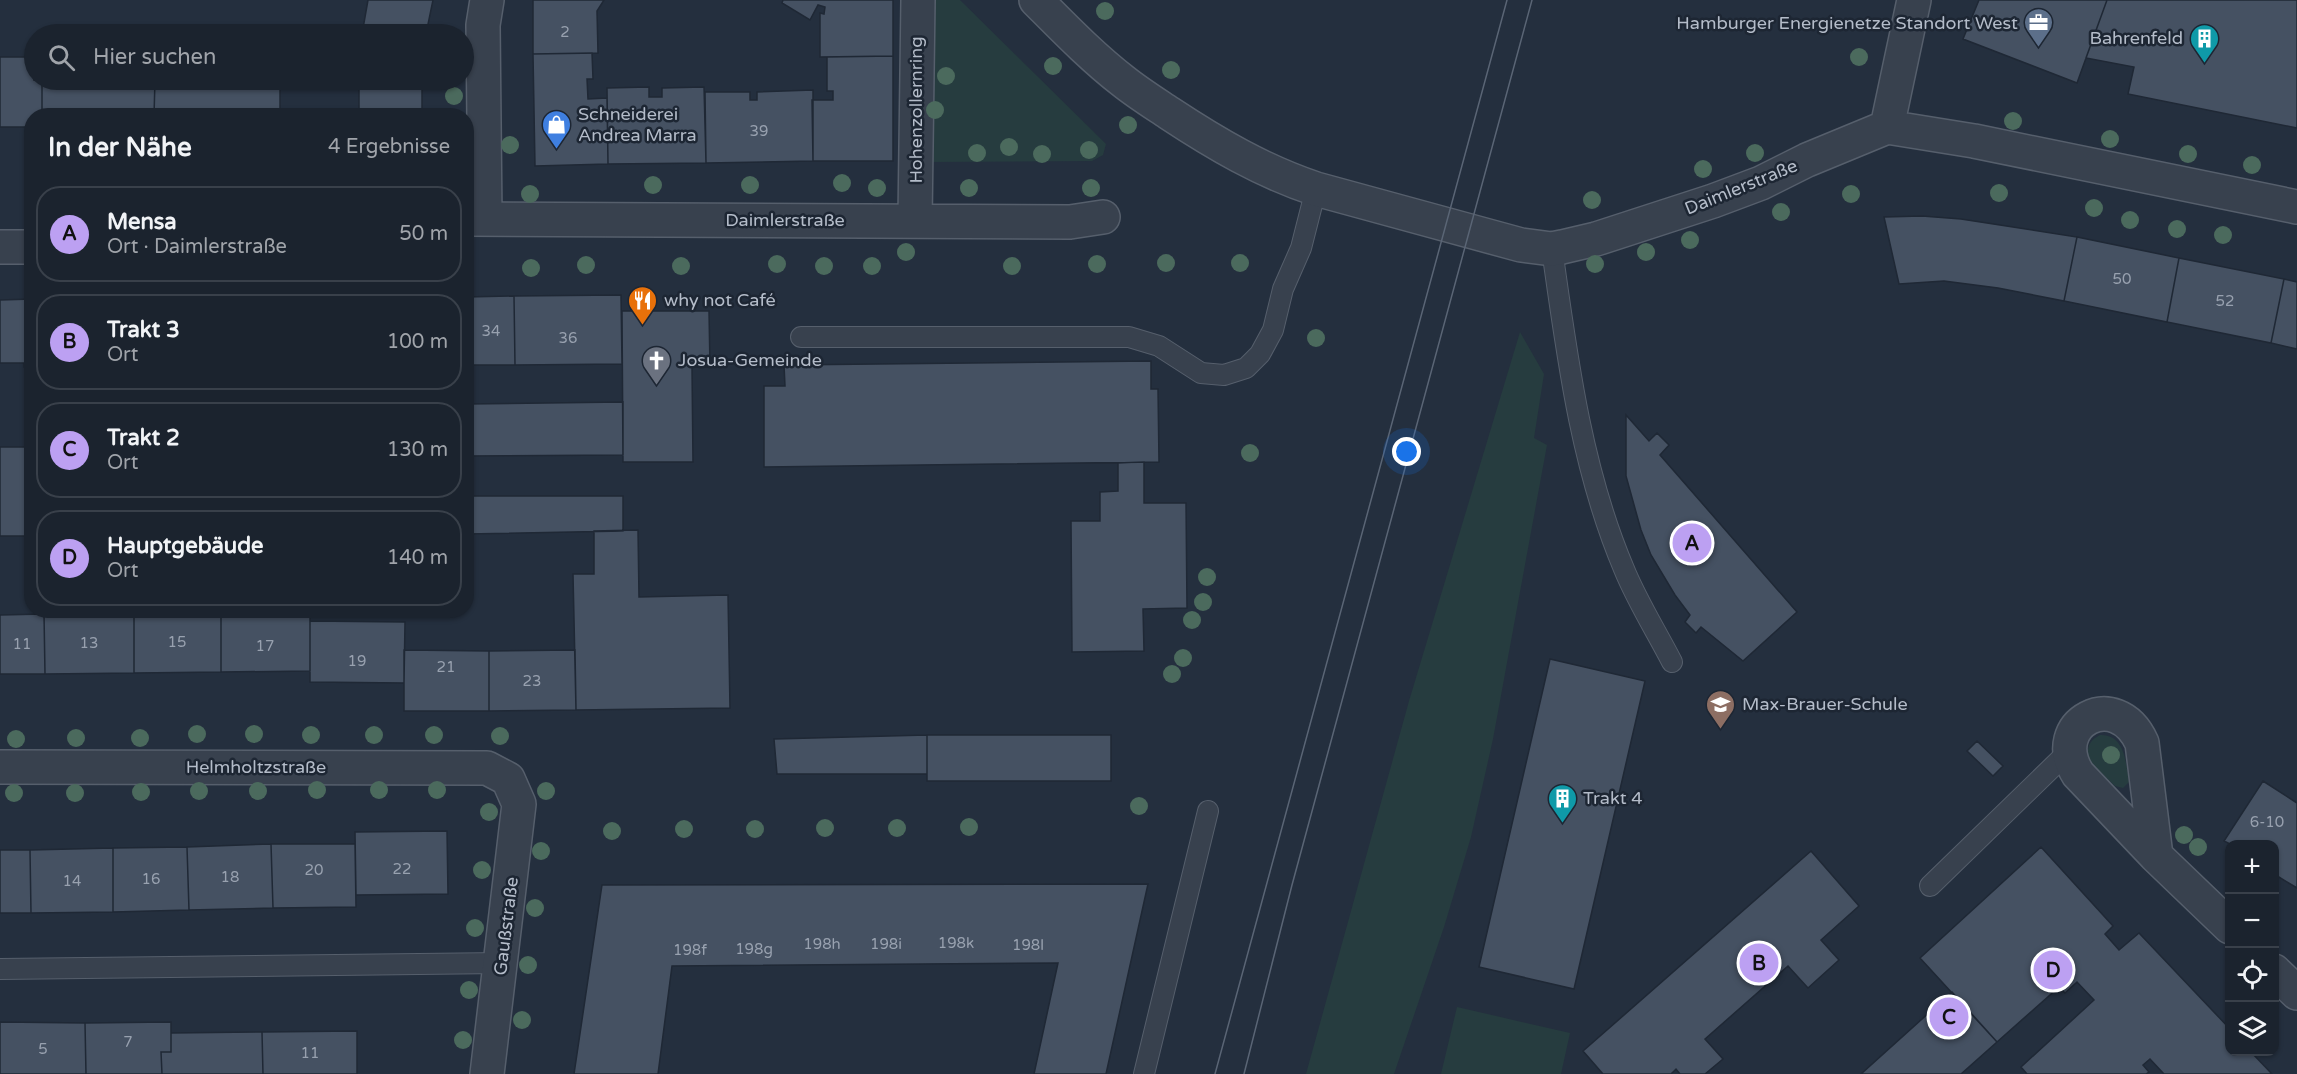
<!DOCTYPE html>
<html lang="de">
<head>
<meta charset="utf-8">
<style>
  body { margin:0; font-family:"Varela Round",sans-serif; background:#282f3a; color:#f1f3f6 }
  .controls { position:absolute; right:18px; bottom:18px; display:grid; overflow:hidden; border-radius:12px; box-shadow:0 2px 4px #0004 }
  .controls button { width:54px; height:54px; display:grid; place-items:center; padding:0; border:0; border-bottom:2px solid #39404a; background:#1b232e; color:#f1f3f6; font:30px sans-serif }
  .you { position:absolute; left:1407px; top:452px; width:21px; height:21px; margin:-15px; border:4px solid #fff; border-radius:50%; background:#1a73e8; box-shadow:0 0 0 9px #1a73e833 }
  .badge { display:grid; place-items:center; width:39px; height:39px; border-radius:50%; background:#bca0f2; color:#111; font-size:20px; font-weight:700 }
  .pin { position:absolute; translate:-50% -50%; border:3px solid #fff; box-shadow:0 2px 6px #0006 }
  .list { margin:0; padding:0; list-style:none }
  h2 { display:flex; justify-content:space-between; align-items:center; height:78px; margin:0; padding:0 24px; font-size:26px }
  h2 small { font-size:20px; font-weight:400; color:#a0a4aa }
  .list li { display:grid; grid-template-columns:39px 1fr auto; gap:18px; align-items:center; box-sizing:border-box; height:96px; margin:0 12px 12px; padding:0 12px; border:2px solid #39404a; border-radius:24px }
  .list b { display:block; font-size:22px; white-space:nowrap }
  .list p { margin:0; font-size:20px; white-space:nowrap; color:#a0a4aa }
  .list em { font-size:20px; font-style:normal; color:#a0a4aa }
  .icon { flex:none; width:33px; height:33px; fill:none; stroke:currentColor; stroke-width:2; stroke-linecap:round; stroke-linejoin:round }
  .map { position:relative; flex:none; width:2297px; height:1074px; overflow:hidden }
  .search { position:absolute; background:#1b232e; box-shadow:0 2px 4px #0004; left:24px; top:24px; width:450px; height:66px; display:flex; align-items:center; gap:15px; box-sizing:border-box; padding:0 21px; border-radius:33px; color:#a0a4aa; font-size:22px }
  .panel { position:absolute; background:#1b232e; box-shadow:0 2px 4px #0004; left:24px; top:108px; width:450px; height:510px; border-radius:24px }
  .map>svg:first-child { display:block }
  .green { fill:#263c3f }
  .building { fill:#455162; stroke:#1f2835; stroke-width:1.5 }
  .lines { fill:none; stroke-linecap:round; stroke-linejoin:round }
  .lane-casing { stroke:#565f6c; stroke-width:22 }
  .street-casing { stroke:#565f6c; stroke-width:36 }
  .lane { stroke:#38414e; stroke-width:20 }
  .street { stroke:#38414e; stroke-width:33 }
  .tram { stroke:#5a6575; stroke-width:1.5 }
  .tree { fill:#4b6a5d }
  .labels { text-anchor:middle; stroke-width:5; stroke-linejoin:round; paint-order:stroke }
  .number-label { font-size:15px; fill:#98a1af }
  .poi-label { font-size:18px; fill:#b4bcc9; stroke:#1d2633; text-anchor:start }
  .street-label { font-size:18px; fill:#b4bcc9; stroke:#1d2633 }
</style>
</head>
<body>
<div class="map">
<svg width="2297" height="1074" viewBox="0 0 2297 1074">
  <rect width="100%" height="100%" fill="#242f3e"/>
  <path class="green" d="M 932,0 L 960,0 L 1106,144 L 1103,155 L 1092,161 L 928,162 Z
    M 1520,332 L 1544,374 L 1534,438 L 1547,445 L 1493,739 L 1471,837 L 1444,927 L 1394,1074 L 1306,1074 L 1409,701 Z
    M 2100,735 C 2125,734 2126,763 2129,782 L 2123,788 L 2115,786 L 2088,760 C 2087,748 2088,741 2100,735 Z
    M 1457,1007 L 1570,1033 L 1561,1074 L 1441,1074 Z"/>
  <path class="building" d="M 368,0 L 433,0 L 426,34 L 362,34 Z
    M 533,0 L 604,0 L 597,11 L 598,53 L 533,54 Z
    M 783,0 L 893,0 L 893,56 L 820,57 L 820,13 L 824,14 L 825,7 L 818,5 L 810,20 L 782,3 Z
    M 1979,0 L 2107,0 L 2077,83 L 1963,39 Z
    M 2107,0 L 2297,0 L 2297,128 L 2128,94 L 2134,67 L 2086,58 Z
    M 592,53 L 593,79 L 587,79 L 588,99 L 607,98 L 608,164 L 535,166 L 533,54 Z
    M 893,56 L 893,161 L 813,161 L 812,100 L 833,100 L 833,91 L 827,91 L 827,57 Z
    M 0,57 L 34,57 L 34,80 L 42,80 L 42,116 L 32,116 L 32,127 L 0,127 Z
    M 42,80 L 155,80 L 154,116 L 42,116 Z
    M 155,80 L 280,80 L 280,116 L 154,116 Z
    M 359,80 L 422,80 L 422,116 L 359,116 Z
    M 649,87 L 649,97 L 662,97 L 662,88 L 704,87 L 706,163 L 608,164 L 607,88 Z
    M 813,90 L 813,161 L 706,163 L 705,92 L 750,92 L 750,100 L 757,100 L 757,92 Z
    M 1922,216 L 1961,219 L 2077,237 L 2064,301 L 1998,288 L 1944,281 L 1899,284 L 1884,217 Z
    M 2077,237 L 2179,258 L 2167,322 L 2064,301 Z
    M 2179,258 L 2284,279 L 2271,343 L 2167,322 Z
    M 2284,279 L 2297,282 L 2297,349 L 2271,343 Z
    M 621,295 L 622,364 L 515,365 L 514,296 Z
    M 514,296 L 515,365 L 466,365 L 466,297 Z
    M 32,299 L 32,367 L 24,367 L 24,363 L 0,363 L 0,300 Z
    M 622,311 L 709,311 L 710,367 L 692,367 L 693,462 L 623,462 Z
    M 1151,361 L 1151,389 L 1158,389 L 1159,462 L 764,467 L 764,386 L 785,386 L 784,365 Z
    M 623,402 L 623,455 L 466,456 L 466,404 Z
    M 1626,415 L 1649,441 L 1657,433 L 1669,445 L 1660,455 L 1797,612 L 1743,661 L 1701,627 L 1696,633 L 1685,622 L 1690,615 L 1675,595 L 1651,555 L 1641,530 L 1626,476 Z
    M 0,447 L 32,447 L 32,536 L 0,536 Z
    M 1144,462 L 1144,503 L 1186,503 L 1187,608 L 1143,609 L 1144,651 L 1072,652 L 1071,521 L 1100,521 L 1100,492 L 1118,491 L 1118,463 Z
    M 466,496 L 623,496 L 623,531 L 466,534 Z
    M 638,530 L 639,597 L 728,595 L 730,708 L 576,710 L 573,574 L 594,574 L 594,531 Z
    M 269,611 L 310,611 L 310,671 L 221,672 L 221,612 Z
    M 221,612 L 221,672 L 134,673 L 134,613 Z
    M 134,613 L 134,673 L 45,674 L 44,614 Z
    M 44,614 L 45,674 L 0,674 L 0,615 Z
    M 310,621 L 405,622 L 404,683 L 310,682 Z
    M 404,650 L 489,651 L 489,711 L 404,711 Z
    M 575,650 L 576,710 L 489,711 L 489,651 Z
    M 1550,659 L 1645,681 L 1574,989 L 1479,967 Z
    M 927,735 L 1111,735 L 1111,781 L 927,781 Z
    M 927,735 L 927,774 L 777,774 L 774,739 Z
    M 1977,741 L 2003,766 L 1993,776 L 1967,751 Z
    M 2263,781 L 2297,803 L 2297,888 L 2274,874 L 2274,844 L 2230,844 L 2224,841 Z
    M 447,831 L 448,894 L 356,895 L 355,832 Z
    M 271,844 L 273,908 L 189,910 L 187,847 Z
    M 271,844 L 355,844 L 356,907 L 273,908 Z
    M 187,847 L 189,910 L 113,912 L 113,848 Z
    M 2041,847 L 2113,926 L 2105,934 L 2119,950 L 2139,933 L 2230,1029 L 2230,1052 L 2251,1052 L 2272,1074 L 2164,1074 L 2150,1059 L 2143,1065 L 2149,1072 L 2146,1074 L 2027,1074 L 2021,1067 L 2094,1000 L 2077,982 L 2065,993 L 2059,987 L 1997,1042 L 1920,958 Z
    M 113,848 L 113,912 L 31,913 L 30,850 Z
    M 0,850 L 30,850 L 31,913 L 0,913 Z
    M 1811,851 L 1859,906 L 1821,940 L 1839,960 L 1808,988 L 1788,966 L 1705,1039 L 1723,1059 L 1705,1074 L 1680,1074 L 1676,1069 L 1671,1074 L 1603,1074 L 1583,1051 Z
    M 1148,884 L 1106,1074 L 1034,1074 L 1058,963 L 672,966 L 658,1074 L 574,1074 L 602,885 Z
    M 1952,992 L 1997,1042 L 1961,1074 L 1861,1074 Z
    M 0,1022 L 85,1023 L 86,1074 L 0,1074 Z
    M 171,1022 L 171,1052 L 161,1052 L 162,1074 L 86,1074 L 85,1023 Z
    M 357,1031 L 357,1074 L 263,1074 L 262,1032 Z
    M 262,1032 L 263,1074 L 162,1074 L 161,1052 L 171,1052 L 171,1033 Z"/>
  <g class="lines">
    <defs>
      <path id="lane" d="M 1552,249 C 1567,356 1581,468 1624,569 C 1637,601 1656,631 1672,662
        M 801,337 L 1129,337 L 1159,346 L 1201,373 L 1224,375 L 1246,368 L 1260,354 L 1273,330 L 1283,289 L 1301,248 L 1316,189
        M 1930,886 L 2069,751
        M 0,969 L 501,963
        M 1144,1074 L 1208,811"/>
      <path id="street" d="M 1036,0 C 1064,28 1092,57 1123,81 C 1138,93 1154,103 1169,113 C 1216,144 1262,171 1316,189 L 1521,245 L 1552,249 L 1562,247 L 1596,239 L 1713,201 L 1761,183 L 1807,160 L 1887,127 L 1974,141 L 2297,207
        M 1887,127 L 1914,0
        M 466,219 L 1070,222 L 1103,217
        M 485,219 L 483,25 L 487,0
        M 915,220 L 918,0
        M 0,247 L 32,247
        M 0,767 L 487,768 L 508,779 L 519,804 L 487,1074
        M 2156,856 L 2142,743 C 2116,685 2046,724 2078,774 L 2156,856 L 2230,927
        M 2274,971 L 2297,993"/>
    </defs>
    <use href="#lane" class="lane-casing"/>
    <use href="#street" class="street-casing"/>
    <use href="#lane" class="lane"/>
    <use href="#street" class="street"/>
    <path class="tram" d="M 1215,1074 L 1507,0
      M 1244,1074 L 1292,885 L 1532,0"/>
  </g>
  <g class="tree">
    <circle cx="1105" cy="11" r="9"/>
    <circle cx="1859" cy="57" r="9"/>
    <circle cx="1053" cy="66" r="9"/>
    <circle cx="1171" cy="70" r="9"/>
    <circle cx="946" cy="76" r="9"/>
    <circle cx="454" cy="96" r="9"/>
    <circle cx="935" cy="110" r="9"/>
    <circle cx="2013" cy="121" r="9"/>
    <circle cx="1128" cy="125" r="9"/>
    <circle cx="2110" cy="139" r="9"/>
    <circle cx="510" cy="145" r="9"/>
    <circle cx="1009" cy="147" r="9"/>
    <circle cx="1089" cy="150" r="9"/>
    <circle cx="977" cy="153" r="9"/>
    <circle cx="1755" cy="153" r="9"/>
    <circle cx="1042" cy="154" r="9"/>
    <circle cx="2188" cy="154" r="9"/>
    <circle cx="2252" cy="165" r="9"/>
    <circle cx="1703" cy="169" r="9"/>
    <circle cx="842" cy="183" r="9"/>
    <circle cx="653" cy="185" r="9"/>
    <circle cx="750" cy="185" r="9"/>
    <circle cx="877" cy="188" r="9"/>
    <circle cx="969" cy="188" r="9"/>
    <circle cx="1091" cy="188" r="9"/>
    <circle cx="1999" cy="193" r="9"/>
    <circle cx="530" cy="194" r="9"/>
    <circle cx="1851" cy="194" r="9"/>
    <circle cx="1592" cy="200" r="9"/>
    <circle cx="2094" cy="208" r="9"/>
    <circle cx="1781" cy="212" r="9"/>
    <circle cx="2130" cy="220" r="9"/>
    <circle cx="2177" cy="229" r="9"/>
    <circle cx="2223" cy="235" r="9"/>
    <circle cx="1690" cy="240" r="9"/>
    <circle cx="906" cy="252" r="9"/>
    <circle cx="1646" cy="252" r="9"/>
    <circle cx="1166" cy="263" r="9"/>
    <circle cx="1240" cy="263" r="9"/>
    <circle cx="777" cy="264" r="9"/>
    <circle cx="1097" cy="264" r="9"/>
    <circle cx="1595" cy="264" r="9"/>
    <circle cx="586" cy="265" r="9"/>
    <circle cx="681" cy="266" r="9"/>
    <circle cx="824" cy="266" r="9"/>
    <circle cx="872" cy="266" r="9"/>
    <circle cx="1012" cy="266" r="9"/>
    <circle cx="531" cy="268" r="9"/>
    <circle cx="1316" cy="338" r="9"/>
    <circle cx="1250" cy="453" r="9"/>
    <circle cx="1207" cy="577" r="9"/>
    <circle cx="1203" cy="602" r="9"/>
    <circle cx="1192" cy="620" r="9"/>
    <circle cx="1183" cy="658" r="9"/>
    <circle cx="1172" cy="674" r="9"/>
    <circle cx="197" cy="734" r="9"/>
    <circle cx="254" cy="734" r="9"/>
    <circle cx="311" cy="735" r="9"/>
    <circle cx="374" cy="735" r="9"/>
    <circle cx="434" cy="735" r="9"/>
    <circle cx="500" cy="736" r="9"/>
    <circle cx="76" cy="738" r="9"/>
    <circle cx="140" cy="738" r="9"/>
    <circle cx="16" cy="739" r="9"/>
    <circle cx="2111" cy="755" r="9"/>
    <circle cx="317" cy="790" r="9"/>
    <circle cx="379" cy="790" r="9"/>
    <circle cx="437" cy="790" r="9"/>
    <circle cx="199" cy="791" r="9"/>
    <circle cx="258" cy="791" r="9"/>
    <circle cx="546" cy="791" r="9"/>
    <circle cx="141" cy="792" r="9"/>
    <circle cx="14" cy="793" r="9"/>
    <circle cx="75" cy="793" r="9"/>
    <circle cx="1139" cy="806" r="9"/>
    <circle cx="489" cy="812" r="9"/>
    <circle cx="969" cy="827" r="9"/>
    <circle cx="825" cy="828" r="9"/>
    <circle cx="897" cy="828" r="9"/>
    <circle cx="684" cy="829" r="9"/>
    <circle cx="755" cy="829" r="9"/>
    <circle cx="612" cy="831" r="9"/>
    <circle cx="2184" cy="835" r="9"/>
    <circle cx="2198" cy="847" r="9"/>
    <circle cx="541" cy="851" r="9"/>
    <circle cx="482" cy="870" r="9"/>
    <circle cx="535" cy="908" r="9"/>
    <circle cx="475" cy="928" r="9"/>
    <circle cx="528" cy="965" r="9"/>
    <circle cx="469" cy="990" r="9"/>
    <circle cx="522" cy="1020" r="9"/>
    <circle cx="463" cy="1040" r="9"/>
  </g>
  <defs>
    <symbol id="office-pin" viewBox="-11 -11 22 30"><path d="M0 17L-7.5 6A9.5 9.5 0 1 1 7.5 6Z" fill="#5c6f8a" stroke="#1d2633"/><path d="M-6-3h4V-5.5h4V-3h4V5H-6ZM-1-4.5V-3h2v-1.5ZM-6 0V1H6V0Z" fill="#fff"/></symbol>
    <symbol id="building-pin" viewBox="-11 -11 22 30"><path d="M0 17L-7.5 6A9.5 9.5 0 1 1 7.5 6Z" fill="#0f9aa8" stroke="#1d2633"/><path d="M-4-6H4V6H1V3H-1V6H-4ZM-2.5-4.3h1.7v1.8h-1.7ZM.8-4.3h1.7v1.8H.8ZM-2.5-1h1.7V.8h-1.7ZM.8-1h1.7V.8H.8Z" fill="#fff"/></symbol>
    <symbol id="shop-pin" viewBox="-11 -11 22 30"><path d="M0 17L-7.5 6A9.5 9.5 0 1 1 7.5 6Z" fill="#3f7fe0" stroke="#1d2633"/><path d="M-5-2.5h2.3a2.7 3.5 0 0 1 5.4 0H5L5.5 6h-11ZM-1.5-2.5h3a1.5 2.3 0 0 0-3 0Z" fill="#fff"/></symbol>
    <symbol id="restaurant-pin" viewBox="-11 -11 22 30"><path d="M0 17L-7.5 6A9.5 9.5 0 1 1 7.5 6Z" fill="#e8710a" stroke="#1d2633"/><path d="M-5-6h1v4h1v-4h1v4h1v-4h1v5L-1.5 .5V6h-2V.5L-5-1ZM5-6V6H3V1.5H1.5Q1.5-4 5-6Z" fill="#fff"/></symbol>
    <symbol id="church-pin" viewBox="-11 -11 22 30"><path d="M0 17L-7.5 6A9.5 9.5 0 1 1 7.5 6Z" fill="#6b7280" stroke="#1d2633"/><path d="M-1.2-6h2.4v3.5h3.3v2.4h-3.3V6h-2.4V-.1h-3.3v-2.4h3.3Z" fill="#fff"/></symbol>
    <symbol id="school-pin" viewBox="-11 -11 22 30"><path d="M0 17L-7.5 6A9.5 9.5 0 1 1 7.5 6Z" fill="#8d6e63" stroke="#1d2633"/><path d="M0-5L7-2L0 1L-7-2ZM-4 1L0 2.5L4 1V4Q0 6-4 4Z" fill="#fff"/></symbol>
  </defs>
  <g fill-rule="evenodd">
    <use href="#office-pin" x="2022" y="6" width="33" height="45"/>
    <use href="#building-pin" x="2188" y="22" width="33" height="45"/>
    <use href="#shop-pin" x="540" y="108" width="33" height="45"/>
    <use href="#restaurant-pin" x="626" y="284" width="33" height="45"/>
    <use href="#church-pin" x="640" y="344" width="33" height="45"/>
    <use href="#school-pin" x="1704" y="688" width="33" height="45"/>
    <use href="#building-pin" x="1546" y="782" width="33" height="45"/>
  </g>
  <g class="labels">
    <g class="number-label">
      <text x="565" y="37">2</text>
      <text x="759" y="136">39</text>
      <text x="2122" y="284">50</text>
      <text x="2225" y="306">52</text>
      <text x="491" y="336">34</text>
      <text x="568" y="343">36</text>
      <text x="177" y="647">15</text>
      <text x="89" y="648">13</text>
      <text x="22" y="649">11</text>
      <text x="265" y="651">17</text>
      <text x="357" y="666">19</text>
      <text x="446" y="672">21</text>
      <text x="532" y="686">23</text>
      <text x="2267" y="827">6-10</text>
      <text x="402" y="874">22</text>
      <text x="314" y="875">20</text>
      <text x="230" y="882">18</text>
      <text x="151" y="884">16</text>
      <text x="72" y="886">14</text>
      <text x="956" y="948">198k</text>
      <text x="822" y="949">198h</text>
      <text x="886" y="949">198i</text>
      <text x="1028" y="950">198l</text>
      <text x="754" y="954">198g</text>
      <text x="690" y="955">198f</text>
      <text x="128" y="1047">7</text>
      <text x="43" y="1054">5</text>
      <text x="310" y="1058">11</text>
    </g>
    <g class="poi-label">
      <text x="2018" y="29" text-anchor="end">Hamburger Energienetze Standort West</text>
      <text x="2183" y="44" text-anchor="end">Bahrenfeld</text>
      <text x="578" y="120">Schneiderei<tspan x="578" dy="21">Andrea Marra</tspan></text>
      <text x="664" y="306">why not Café</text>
      <text x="678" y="366">Josua-Gemeinde</text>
      <text x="1742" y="710">Max-Brauer-Schule</text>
      <text x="1583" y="804">Trakt 4</text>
    </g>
    <g class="street-label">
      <text transform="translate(916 110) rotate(-90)" y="6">Hohenzollernring</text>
      <text transform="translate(1741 187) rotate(-22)" y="6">Daimlerstraße</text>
      <text x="785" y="226">Daimlerstraße</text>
      <text x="256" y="773">Helmholtzstraße</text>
      <text transform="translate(506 926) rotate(-83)" y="6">Gaußstraße</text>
    </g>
  </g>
</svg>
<div class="controls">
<button>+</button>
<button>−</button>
<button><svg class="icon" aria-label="locate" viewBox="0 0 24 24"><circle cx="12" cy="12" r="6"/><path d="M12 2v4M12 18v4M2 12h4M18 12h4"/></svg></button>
<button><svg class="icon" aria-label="layers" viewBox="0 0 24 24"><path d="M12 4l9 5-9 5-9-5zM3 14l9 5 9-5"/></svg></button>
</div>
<div class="you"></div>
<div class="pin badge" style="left:1692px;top:543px">A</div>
<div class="pin badge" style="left:1759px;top:963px">B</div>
<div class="pin badge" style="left:1949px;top:1017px">C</div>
<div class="pin badge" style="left:2053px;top:970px">D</div>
<div class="search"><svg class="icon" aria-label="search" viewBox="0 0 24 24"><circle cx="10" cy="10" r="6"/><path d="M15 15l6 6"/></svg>Hier suchen</div>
<section class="panel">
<h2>In der Nähe<small>4 Ergebnisse</small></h2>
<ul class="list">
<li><span class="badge">A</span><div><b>Mensa</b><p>Ort · Daimlerstraße</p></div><em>50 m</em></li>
<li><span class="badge">B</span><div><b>Trakt 3</b><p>Ort</p></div><em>100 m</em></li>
<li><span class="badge">C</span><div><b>Trakt 2</b><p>Ort</p></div><em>130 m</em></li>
<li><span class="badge">D</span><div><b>Hauptgebäude</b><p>Ort</p></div><em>140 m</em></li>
</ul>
</section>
</div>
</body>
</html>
